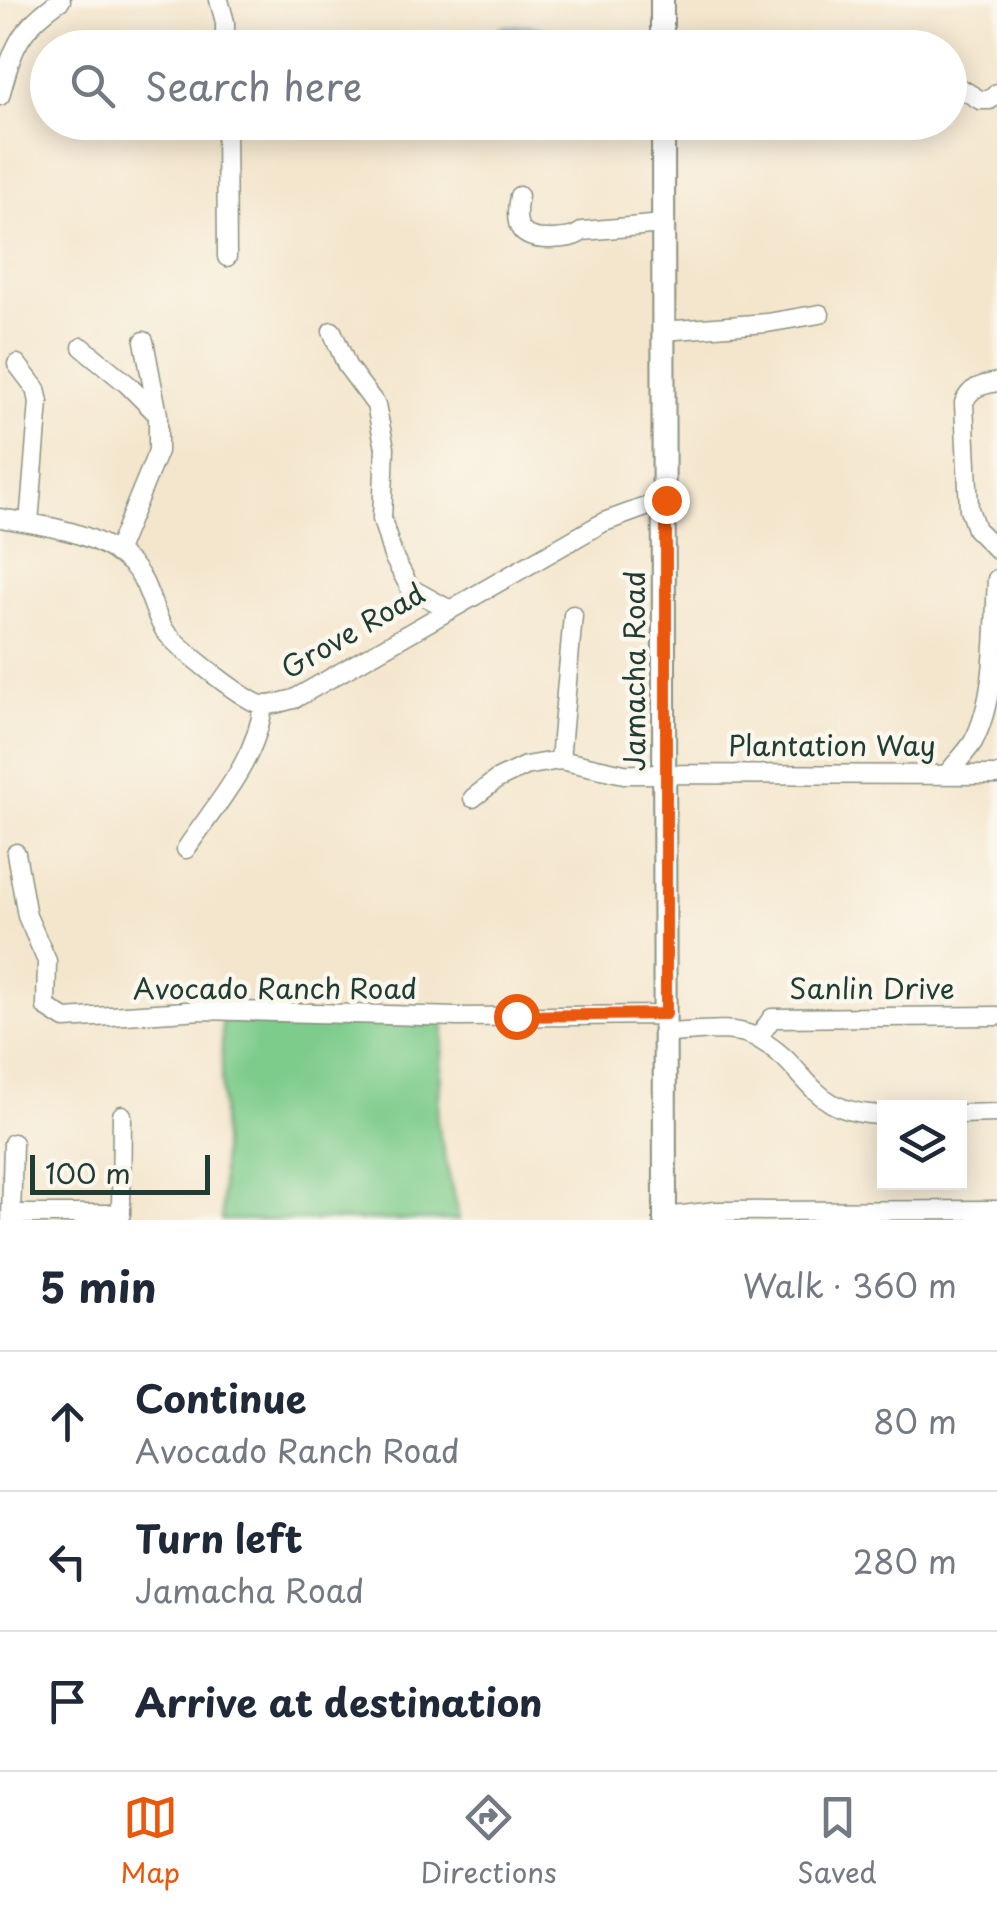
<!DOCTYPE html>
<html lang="en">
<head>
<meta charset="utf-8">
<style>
  body { margin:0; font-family:"Playpen Sans",sans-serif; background:#f6f6f7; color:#1f2937 }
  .controls { position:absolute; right:30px; bottom:30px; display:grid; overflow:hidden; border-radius:0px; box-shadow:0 5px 25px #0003 }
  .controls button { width:90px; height:90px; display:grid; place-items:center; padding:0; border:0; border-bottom:2px solid #e0e1e3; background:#fff; color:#1f2937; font:50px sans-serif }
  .scale { position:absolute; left:30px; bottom:25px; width:180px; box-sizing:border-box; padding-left:10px; border:5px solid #1f3d34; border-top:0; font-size:28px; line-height:35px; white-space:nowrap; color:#1f3d34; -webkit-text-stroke:8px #fbf7ec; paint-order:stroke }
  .stop { position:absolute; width:30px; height:30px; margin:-22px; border:8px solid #ea580c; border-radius:50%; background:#fff }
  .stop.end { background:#ea580c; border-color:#fff; box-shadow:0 2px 10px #0008 }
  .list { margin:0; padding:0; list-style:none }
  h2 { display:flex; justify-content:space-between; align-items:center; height:130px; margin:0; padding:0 40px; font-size:42px }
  h2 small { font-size:32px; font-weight:400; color:#747a83 }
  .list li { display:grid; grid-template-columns:65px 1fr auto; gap:30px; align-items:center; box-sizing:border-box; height:140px; padding:0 40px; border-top:2px solid #e0e1e3 }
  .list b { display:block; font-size:38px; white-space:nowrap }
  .list p { margin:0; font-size:32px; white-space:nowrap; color:#747a83 }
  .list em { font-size:32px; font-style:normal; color:#747a83 }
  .icon { flex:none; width:55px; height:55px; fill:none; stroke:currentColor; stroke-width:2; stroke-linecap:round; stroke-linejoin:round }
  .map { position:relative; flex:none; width:997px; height:1220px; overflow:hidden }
  .search { position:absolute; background:#fff; box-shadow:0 5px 25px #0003; left:30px; right:30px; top:30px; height:110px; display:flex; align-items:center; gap:25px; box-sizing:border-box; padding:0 35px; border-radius:55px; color:#747a83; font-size:38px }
  .sheet { height:550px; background:#fff }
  nav { display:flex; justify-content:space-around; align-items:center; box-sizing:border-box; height:140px; border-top:2px solid #e0e1e3; background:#fff; font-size:28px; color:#747a83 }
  nav a { display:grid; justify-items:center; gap:5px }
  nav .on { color:#ea580c }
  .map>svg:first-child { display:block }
  .green { fill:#7ecc8c; stroke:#4e8460; stroke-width:2.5 }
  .water { fill:#6dbbe7; stroke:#467c8e; stroke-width:2.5 }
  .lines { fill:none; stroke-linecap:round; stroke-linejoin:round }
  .minor-casing { stroke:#8a9280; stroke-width:21 }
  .major-casing { stroke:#8a9280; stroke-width:26 }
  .minor { stroke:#fff; stroke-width:18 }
  .major { stroke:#fff; stroke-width:22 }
  .route { stroke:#ea580c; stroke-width:12 }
  .labels { text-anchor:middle; stroke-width:9; stroke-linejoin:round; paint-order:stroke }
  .street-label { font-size:28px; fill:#1f3d34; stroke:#fbf7ec }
</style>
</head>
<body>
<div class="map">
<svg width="997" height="1220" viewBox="0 0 997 1220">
  <rect width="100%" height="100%" fill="#fbf7ec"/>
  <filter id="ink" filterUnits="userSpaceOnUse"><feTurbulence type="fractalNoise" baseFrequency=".01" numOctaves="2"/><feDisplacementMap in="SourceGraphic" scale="20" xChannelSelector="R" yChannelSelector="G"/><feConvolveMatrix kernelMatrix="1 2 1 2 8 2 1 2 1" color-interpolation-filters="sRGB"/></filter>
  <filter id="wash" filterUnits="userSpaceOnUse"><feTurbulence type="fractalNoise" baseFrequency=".0048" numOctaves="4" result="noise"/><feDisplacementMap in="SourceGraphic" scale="40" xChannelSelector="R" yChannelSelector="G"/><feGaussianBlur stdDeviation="2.25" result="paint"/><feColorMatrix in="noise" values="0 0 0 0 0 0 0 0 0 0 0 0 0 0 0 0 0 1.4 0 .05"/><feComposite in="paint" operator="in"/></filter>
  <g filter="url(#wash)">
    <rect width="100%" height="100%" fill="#f4e6cd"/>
    <path class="green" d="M 222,1019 L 445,1019 L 437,1122 L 459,1220 L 222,1220 Z"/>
    <path class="water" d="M 527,25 L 557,32 L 567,47 L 481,47 L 482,42 L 503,27 Z"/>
  </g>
  <g filter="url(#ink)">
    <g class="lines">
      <defs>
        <path id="minor" d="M 219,0 L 225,22 L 225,48
          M 950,82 L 980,100 L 990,100 L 997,93
          M 0,96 C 13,48 18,29 61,0
          M 226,122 L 227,257
          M 519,196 C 513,226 519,240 551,239 C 564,238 572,239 583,231 L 663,224
          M 332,331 L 347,366 L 376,405 L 385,448 L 382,519 L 393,556 L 410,588 L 448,609
          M 663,331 L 767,323 L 820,314
          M 82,347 L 127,384 L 158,415
          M 17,364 L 36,389 L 39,402 L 29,523
          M 997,382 C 982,385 970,387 964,403 L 969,509 L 976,529 L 997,550
          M 0,518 C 45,526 95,531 130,563 C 150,582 151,610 165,631 C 175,645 247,704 263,705 C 272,706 285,701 294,699 L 604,522 L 665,500
          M 116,553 L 158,451 L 158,415 L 144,341
          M 560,760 L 573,615
          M 948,773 C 956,763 966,753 973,742 C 997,697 994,630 997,579
          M 473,798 L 496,780 L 525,766 L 560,760 L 624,774 L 997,775
          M 186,849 C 216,804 257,760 263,705
          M 16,853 L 27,916 L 47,961 L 46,1007 L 65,1019 L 202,1010 L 458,1017 L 666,1015
          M 665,1033 C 692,1033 733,1024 757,1038 C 814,1070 805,1113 884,1115
          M 758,1038 L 772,1018 L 997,1016
          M 960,1114 L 997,1113
          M 11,1214 L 121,1214 L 122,1115
          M 665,1217 L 716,1211 L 997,1210
          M 11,1220 L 13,1143"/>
        <path id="major" d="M 662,48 L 662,0
          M 663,122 L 665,1220"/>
      </defs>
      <use href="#minor" class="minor-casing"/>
      <use href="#major" class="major-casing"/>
      <use href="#minor" class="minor"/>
      <use href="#major" class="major"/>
    </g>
  </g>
  <g class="lines" filter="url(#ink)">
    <path class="route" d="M 516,1016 L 666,1014 L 666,500"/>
  </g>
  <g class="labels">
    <g class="street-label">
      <text transform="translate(353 631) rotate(-30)" y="10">Grove Road</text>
      <text transform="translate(635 671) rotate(-90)" y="10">Jamacha Road</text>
      <text x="832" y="756">Plantation Way</text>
      <text x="275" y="999">Avocado Ranch Road</text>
      <text x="872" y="999">Sanlin Drive</text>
    </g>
  </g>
</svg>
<div class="controls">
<button><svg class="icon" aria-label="layers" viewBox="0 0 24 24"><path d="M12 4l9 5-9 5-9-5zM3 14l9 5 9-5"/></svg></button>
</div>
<div class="scale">100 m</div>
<div class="stop" style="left:516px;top:1016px"></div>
<div class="stop end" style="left:666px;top:500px"></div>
<div class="search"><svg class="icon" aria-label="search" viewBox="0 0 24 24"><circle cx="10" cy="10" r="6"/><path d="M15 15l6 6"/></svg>Search here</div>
</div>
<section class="sheet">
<h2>5 min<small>Walk · 360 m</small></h2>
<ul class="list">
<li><svg class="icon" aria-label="ahead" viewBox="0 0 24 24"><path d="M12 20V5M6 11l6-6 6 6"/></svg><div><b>Continue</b><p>Avocado Ranch Road</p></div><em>80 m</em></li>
<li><svg class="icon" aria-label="left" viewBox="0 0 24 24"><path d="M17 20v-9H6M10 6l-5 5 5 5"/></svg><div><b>Turn left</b><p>Jamacha Road</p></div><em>280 m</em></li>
<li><svg class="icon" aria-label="arrive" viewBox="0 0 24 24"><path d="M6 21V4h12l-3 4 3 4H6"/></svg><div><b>Arrive at destination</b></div></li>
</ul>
</section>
<nav>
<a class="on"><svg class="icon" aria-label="map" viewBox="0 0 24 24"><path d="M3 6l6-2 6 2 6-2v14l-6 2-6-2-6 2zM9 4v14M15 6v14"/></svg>Map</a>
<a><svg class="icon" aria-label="directions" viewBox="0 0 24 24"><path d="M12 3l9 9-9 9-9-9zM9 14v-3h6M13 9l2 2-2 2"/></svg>Directions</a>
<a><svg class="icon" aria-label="saved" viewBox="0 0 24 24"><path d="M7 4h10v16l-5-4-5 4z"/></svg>Saved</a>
</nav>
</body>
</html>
